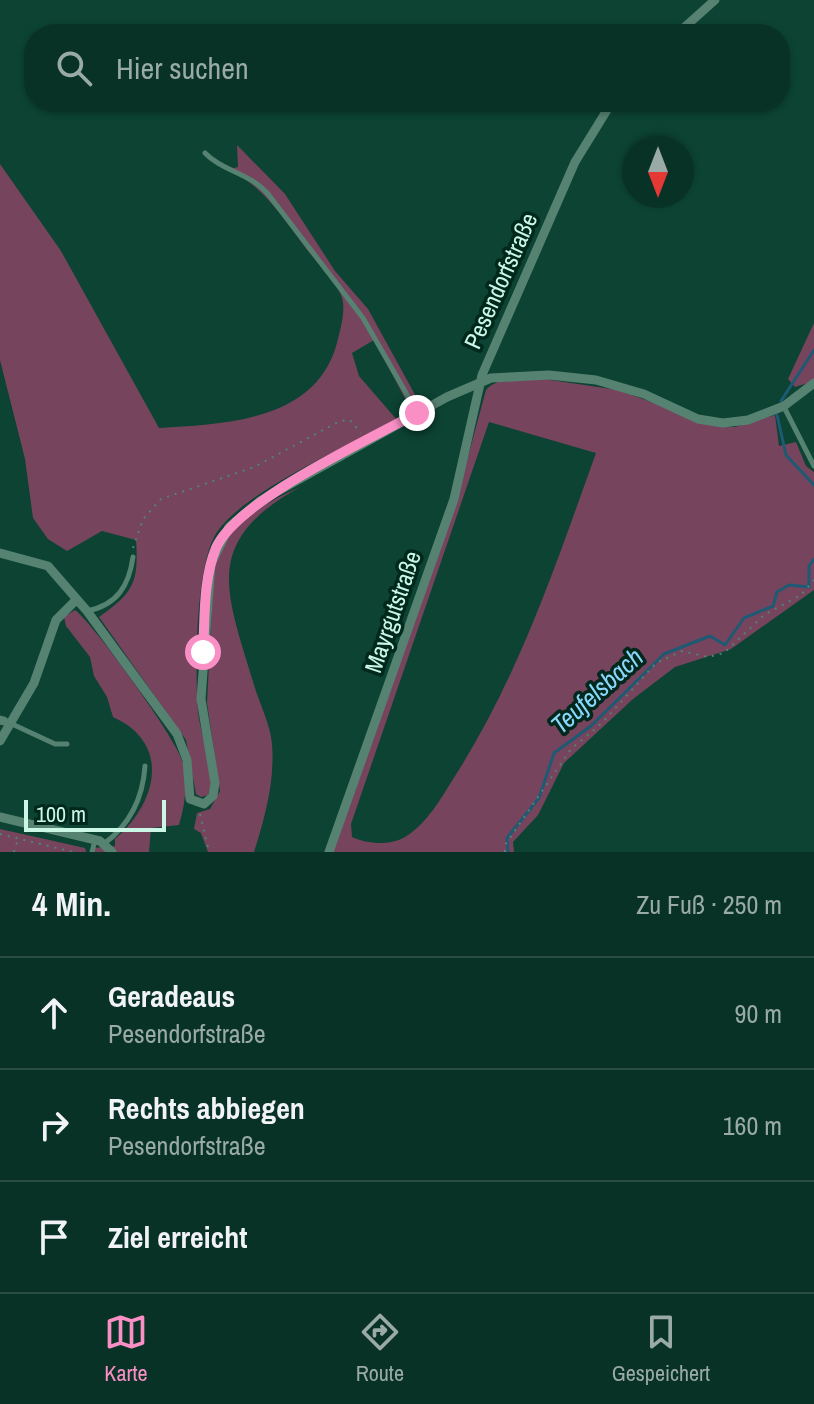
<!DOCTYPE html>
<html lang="de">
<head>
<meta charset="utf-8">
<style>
  body { margin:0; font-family:"Archivo Narrow",sans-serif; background:#173e32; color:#f1f3f6 }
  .compass { position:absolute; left:622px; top:136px; width:72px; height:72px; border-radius:50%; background:#093226; box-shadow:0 2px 6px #0004; rotate:180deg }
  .scale { position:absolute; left:24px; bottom:20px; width:142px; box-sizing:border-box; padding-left:8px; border:4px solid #cbf8e6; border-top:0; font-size:22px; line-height:28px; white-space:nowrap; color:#cbf8e6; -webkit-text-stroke:6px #00281c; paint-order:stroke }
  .stop { position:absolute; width:24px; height:24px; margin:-18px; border:6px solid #fa8fc6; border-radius:50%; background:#fff }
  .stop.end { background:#fa8fc6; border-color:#fff; box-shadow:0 2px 8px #0008 }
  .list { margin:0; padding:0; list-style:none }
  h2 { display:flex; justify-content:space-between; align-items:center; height:104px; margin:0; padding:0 32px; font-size:34px }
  h2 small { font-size:26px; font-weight:400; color:#99aaa7 }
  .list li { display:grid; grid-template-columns:52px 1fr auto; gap:24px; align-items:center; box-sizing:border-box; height:112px; padding:0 32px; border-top:2px solid #294d43 }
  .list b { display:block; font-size:30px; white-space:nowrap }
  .list p { margin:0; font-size:26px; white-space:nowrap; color:#99aaa7 }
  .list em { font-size:26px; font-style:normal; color:#99aaa7 }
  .icon { flex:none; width:44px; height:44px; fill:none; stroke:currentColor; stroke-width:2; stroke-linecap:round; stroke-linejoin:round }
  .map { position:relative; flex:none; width:814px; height:852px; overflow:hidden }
  .search { position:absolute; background:#093226; box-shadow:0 2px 6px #0004; left:24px; right:24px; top:24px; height:88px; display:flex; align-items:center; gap:20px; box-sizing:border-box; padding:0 28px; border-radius:32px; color:#99aaa7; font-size:30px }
  .sheet { height:440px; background:#093226 }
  nav { display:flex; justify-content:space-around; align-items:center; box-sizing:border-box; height:112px; border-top:2px solid #294d43; background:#093226; font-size:22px; color:#99aaa7 }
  nav a { display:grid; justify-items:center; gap:4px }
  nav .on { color:#fa8fc6 }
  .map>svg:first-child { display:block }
  .green { fill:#77445e; fill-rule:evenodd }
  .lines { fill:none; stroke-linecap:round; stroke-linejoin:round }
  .stream { stroke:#1d5a73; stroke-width:3 }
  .path { stroke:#508473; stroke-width:2; stroke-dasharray:2 6; stroke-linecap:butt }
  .lane { stroke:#568271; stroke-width:5 }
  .street { stroke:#568271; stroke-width:9 }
  .route { stroke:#fa8fc6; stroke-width:10 }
  .labels { text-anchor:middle; stroke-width:7; stroke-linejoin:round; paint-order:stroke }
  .street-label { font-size:24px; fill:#cbf8e6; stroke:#00281c }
  .water-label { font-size:26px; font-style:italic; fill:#89d7fb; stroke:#00281c }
</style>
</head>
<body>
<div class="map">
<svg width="814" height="852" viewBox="0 0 814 852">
  <rect width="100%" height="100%" fill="#0c4333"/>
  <path class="green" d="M 237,145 L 285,194 L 335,271 L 368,309 L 419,402 L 408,404 L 374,340 L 352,353 L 359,376 L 397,420 C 350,445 246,490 217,532 C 195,565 195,671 198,712 C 200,732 217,778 208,795 L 201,797 L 196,794 L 186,740 L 99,617 C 133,593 139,583 136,540 L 102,531 L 67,551 L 48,539 L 33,518 L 25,459 L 0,360 L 0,164 L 61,251 L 159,428 C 226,424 316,421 337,343 C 340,330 347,309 341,295 C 335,279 315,261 305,247 C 282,216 263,187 229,169 L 238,167 Z
    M 814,323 L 814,381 L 795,387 L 788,379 Z
    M 537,378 L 618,390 L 720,427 L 735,427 L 775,415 L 779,446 L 796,442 L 806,466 L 814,472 L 814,590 L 731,649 L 675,667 L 633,699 L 564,763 L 538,815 L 513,842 L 514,852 L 332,852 L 456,501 L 486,390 C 499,376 519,379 537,378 ZM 489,422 L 596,453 C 556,564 519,676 455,776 C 442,797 427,824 405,837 C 390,846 367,844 352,837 L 351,824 Z
    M 300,487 C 201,542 226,591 254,685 C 260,705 270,723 272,744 C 275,781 265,817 254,852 L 208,852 L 201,833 L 194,829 L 197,813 L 210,809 L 220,791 L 207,703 L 214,568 C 226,524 261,505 300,487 Z
    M 75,610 C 94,624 178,741 183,763 C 188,784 185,805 179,825 L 151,828 L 149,852 L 94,852 L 93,848 L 115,846 L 115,839 C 158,802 171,743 113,717 L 107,697 L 94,676 L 90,657 L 66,626 L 64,617 Z
    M 0,829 L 85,848 L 86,852 L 0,852 Z"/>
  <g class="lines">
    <path class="stream" d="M 781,401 L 814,350
      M 777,415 L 786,455 L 814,485
      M 508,852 L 507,838 L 539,798 L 554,753 L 591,726 L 664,654 L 710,636 L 725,645 L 744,618 L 773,606 L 777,592 L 789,585 L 809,587 L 809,566 L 814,559"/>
    <path class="path" d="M 133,548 L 143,519 L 161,499 L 254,467 L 340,421 L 350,420 L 361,433
      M 200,814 L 209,852
      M 0,834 L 73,852
      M 14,852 L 18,839
      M 505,852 L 505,845 L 571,749 L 602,723 L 656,663 L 682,651 L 708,657 L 724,653 L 764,615 L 801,595 L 814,580"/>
    <path class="lane" d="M 205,153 C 222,171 250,173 268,194 L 363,318 L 417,412
      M 784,407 L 814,466
      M 87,611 C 117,605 129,586 133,557
      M 12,724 L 55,744 L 67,744
      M 105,843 C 130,824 143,797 145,766
      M 92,852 L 95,840"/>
    <path class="street" d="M 677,34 L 715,0
      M 0,553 L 48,566 L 87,611 L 177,734 L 187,760 L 190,799 L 204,804 L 213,796 L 215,783 L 201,699 L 211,564 L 229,527 L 260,501 L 447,397 L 491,378 L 549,375 L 596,380 L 644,394 L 698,419 L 723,423 L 748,420 L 784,406 L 814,383
      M 0,720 L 4,721
      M 0,741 L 34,683 L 56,620 L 76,600
      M 0,817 L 100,841 L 112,852
      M 329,852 L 454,499 L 482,375 L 575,162 L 612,102"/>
  </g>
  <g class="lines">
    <path class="route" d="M 203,652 C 205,619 203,579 216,548 C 237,500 367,441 417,413"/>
  </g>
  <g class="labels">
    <g class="street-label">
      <text transform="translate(501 281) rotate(-66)" y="8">Pesendorfstraße</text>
      <text transform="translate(393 612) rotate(-71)" y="8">Mayrgutstraße</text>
    </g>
    <g class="water-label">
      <text transform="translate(597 691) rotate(-42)" y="9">Teufelsbach</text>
    </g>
  </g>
</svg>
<svg class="compass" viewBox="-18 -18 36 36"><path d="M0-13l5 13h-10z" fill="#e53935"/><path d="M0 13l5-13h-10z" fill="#99aaa7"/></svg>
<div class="scale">100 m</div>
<div class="stop" style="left:203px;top:652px"></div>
<div class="stop end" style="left:417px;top:413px"></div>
<div class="search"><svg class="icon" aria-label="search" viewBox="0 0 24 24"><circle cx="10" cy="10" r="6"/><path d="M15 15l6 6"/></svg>Hier suchen</div>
</div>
<section class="sheet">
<h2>4 Min.<small>Zu Fuß · 250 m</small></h2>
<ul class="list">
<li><svg class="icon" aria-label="ahead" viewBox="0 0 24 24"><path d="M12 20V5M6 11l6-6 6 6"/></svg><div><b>Geradeaus</b><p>Pesendorfstraße</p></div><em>90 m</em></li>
<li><svg class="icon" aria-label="right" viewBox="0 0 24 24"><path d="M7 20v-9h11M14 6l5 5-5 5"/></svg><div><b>Rechts abbiegen</b><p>Pesendorfstraße</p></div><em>160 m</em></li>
<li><svg class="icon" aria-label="arrive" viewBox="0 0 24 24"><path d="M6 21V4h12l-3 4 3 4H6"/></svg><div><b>Ziel erreicht</b></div></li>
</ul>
</section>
<nav>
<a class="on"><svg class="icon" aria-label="map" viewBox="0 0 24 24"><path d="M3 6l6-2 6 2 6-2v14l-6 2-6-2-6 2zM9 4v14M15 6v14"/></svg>Karte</a>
<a><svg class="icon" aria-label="directions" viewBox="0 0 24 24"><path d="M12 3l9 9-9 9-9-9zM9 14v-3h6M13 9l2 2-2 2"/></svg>Route</a>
<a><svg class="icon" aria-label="saved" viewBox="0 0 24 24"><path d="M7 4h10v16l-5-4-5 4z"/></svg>Gespeichert</a>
</nav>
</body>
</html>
